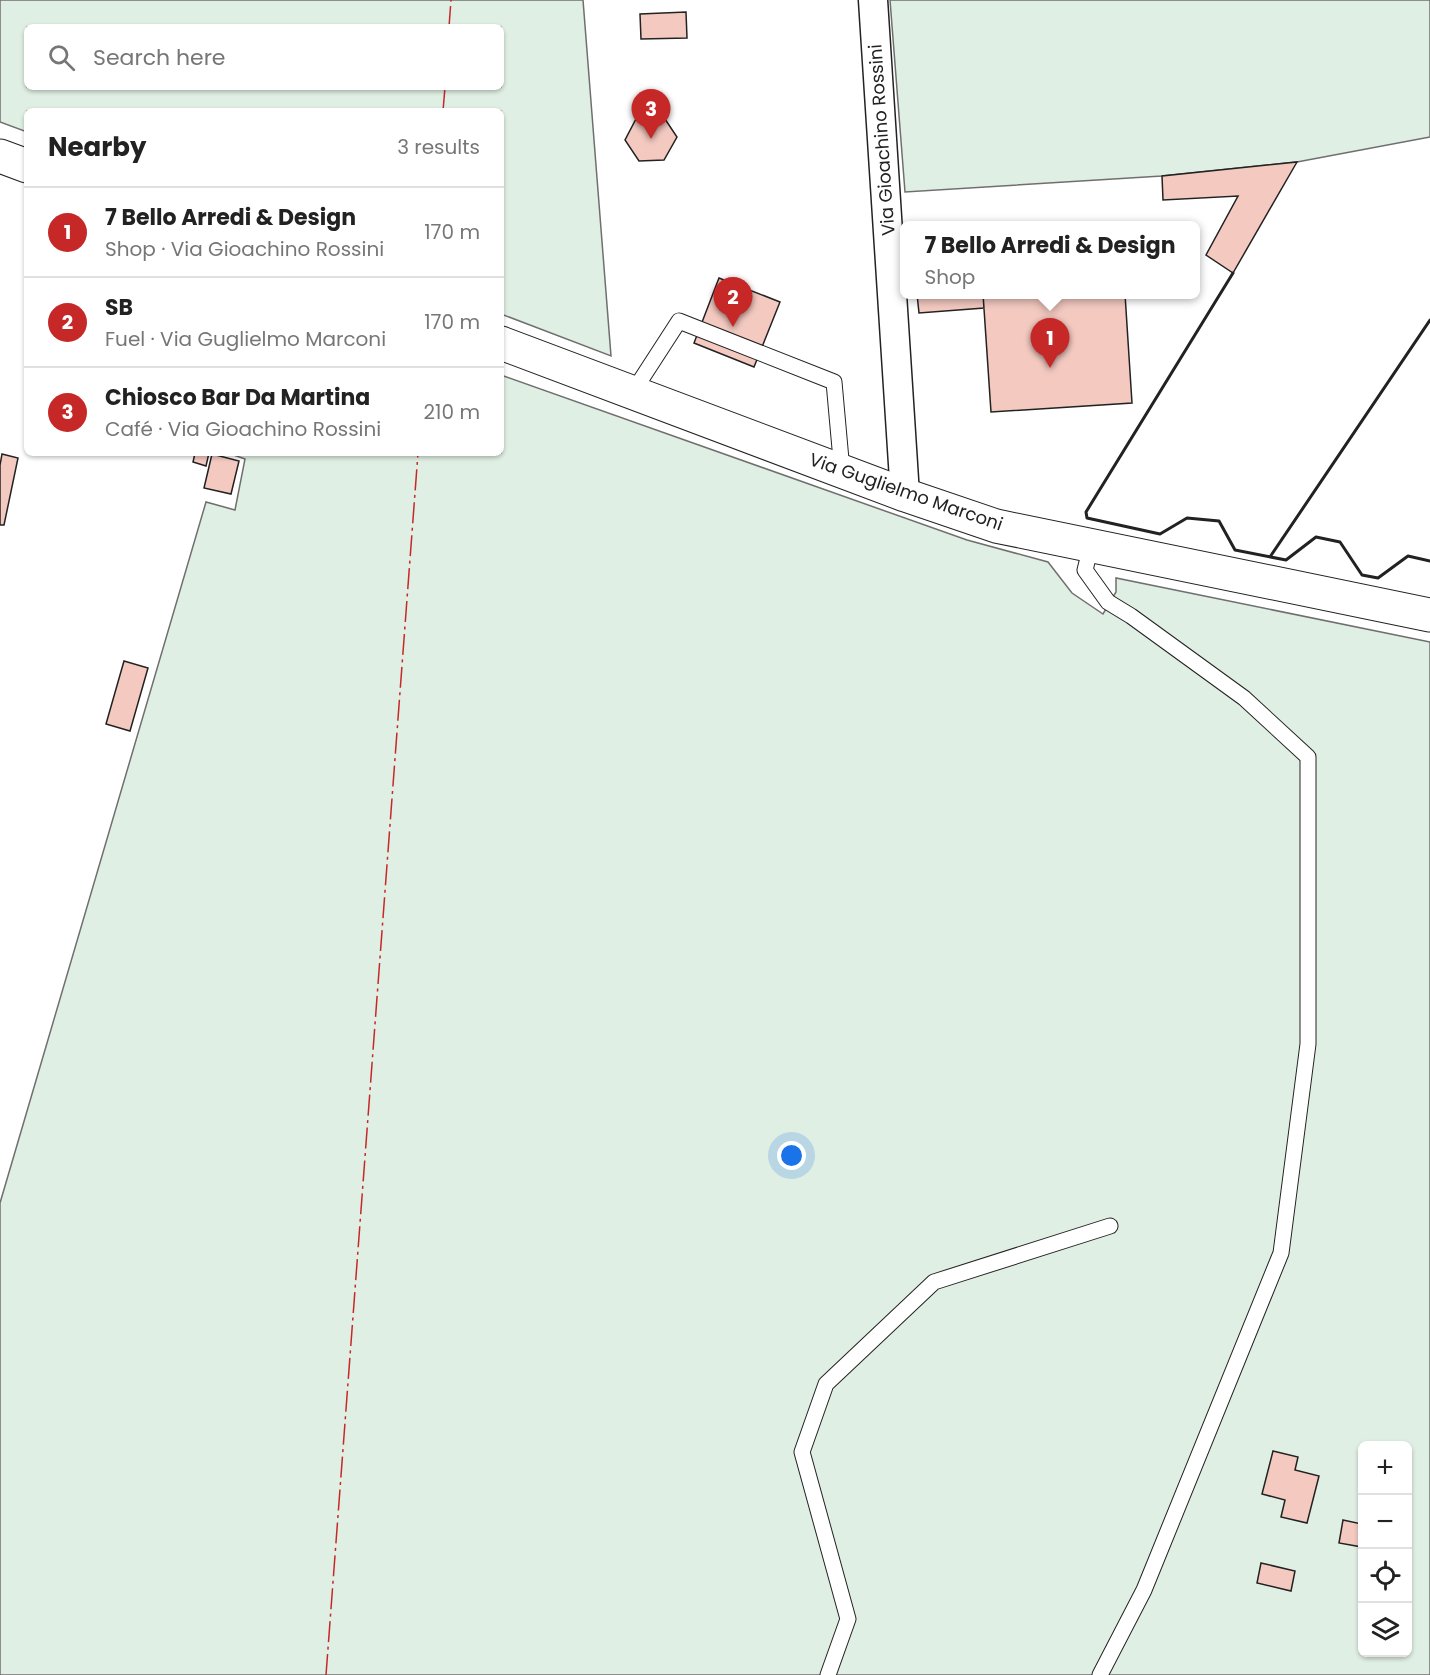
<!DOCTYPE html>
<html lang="en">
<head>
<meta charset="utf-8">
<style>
  body { margin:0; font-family:Poppins,sans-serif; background:#f6f6f6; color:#222 }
  .controls { position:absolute; right:18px; bottom:18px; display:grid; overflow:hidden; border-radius:9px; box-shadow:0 2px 4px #0004 }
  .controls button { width:54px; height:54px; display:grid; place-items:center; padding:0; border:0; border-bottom:2px solid #e0e0e0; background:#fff; color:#222; font:30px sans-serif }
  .you { position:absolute; left:792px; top:1156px; width:21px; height:21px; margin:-15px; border:4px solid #fff; border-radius:50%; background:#1a73e8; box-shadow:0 0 0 9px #1a73e833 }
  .badge { display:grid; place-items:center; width:39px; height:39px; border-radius:50%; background:#c62828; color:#fff; font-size:20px; font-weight:700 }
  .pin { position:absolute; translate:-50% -50px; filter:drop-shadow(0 2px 3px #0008) }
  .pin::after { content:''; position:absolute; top:32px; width:21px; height:18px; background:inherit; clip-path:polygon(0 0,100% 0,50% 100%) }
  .popup { position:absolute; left:900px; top:221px; width:300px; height:78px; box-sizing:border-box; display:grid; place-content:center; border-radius:9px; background:#fff; filter:drop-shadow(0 2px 4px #0005); font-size:20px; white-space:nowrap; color:#767676 }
  .popup b { font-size:22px; color:#222 }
  .popup::after { content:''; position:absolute; left:50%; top:100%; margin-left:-12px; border:12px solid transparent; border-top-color:#fff }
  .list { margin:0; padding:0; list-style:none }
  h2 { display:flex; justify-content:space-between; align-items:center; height:78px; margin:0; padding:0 24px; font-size:26px }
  h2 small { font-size:20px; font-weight:400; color:#767676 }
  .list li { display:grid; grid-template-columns:39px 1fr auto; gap:18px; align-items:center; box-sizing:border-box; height:90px; padding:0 24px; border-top:2px solid #e0e0e0 }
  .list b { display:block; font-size:22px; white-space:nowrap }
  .list p { margin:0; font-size:20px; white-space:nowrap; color:#767676 }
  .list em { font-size:20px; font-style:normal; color:#767676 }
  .icon { flex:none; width:33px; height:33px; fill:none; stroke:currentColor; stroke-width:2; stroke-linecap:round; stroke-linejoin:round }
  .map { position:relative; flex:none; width:1430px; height:1675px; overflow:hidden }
  .search { position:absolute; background:#fff; box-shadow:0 2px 4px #0004; left:24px; top:24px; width:480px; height:66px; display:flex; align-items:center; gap:15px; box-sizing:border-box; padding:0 21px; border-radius:9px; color:#767676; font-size:22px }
  .panel { position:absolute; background:#fff; box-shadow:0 2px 4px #0004; left:24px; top:108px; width:480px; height:348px; border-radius:9px }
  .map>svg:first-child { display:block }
  .green { fill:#e0efe3; stroke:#6f6f6f; stroke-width:1.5; fill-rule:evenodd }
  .building { fill:#f3c9c0; stroke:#222; stroke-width:1.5 }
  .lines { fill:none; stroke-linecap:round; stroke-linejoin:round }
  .service-casing { stroke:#222; stroke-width:17 }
  .minor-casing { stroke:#222; stroke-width:31 }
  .secondary-casing { stroke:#222; stroke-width:35 }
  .service { stroke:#fff; stroke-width:15 }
  .minor { stroke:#fff; stroke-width:28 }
  .secondary { stroke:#fff; stroke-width:33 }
  .wall { stroke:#222; stroke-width:3 }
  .power { stroke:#c62828; stroke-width:1.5; stroke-dasharray:21 4.5 3 4.5; stroke-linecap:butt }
  .labels { text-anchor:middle; stroke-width:4.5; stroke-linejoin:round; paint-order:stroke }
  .street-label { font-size:18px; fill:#222; stroke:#fff }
</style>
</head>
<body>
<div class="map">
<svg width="1430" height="1675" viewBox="0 0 1430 1675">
  <rect width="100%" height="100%" fill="#fff"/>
  <path class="green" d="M 0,0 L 583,0 L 611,356 L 501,314 L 501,111 L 27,111 L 27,132 L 0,122 ZM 27,27 L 501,27 L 501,87 L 27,87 Z
    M 890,0 L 1430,0 L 1430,137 L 1297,162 L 1162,176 L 905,192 Z
    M 501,375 L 967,540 L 1048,562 L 1072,593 L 1103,614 L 1116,592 L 1116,578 L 1430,642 L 1430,1675 L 0,1675 L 0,1203 L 206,502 L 235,510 L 245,459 L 228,453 L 501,453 ZM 1362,1446 L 1408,1446 L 1408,1652 L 1362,1652 Z"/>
  <path class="building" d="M 686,12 L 687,38 L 641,39 L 640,14 Z
    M 663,116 L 677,137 L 664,160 L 639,161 L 625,140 L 637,117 Z
    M 1297,162 L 1233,273 L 1206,255 L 1238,196 L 1163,200 L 1162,176 Z
    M 719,278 L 780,302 L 754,367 L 694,343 Z
    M 917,294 L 983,294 L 984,308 L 919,313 Z
    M 983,294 L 1125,294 L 1132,403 L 991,412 Z
    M 195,453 L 209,453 L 206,466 L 193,462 Z
    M 2,454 L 18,458 L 4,525 L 0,525 L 0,465 Z
    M 212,454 L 239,461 L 231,494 L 204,488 Z
    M 124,661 L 148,668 L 130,731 L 106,724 Z
    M 1273,1451 L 1298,1457 L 1295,1470 L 1319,1476 L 1307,1523 L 1281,1517 L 1285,1500 L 1262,1494 Z
    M 1343,1520 L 1362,1524 L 1362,1547 L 1339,1543 Z
    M 1261,1563 L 1295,1571 L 1291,1591 L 1257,1583 Z"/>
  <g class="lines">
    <defs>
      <path id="service" d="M 633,392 L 679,321 L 834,382 L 842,471
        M 1091,546 L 1085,570 L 1108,602 L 1131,616 L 1244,698 L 1308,757 L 1308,1044 L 1281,1253 L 1144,1590 L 1100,1675
        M 828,1675 L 848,1619 L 802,1452 L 826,1384 L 934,1282 L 1110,1226"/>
      <path id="minor" d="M 873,0 L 905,495"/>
      <path id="secondary" d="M 0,156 L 27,166
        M 501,343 L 905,495 L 996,526 L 1430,615"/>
    </defs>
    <use href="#service" class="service-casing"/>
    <use href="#minor" class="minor-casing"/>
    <use href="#secondary" class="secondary-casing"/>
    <use href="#service" class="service"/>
    <use href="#minor" class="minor"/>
    <use href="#secondary" class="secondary"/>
    <path class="wall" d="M 1233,273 L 1086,512 L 1087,518 L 1160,534 L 1187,518 L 1219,521 L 1235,550 L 1286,560 L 1316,537 L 1340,542 L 1362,575 L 1378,578 L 1408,556 L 1430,561
      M 1270,557 L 1430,320"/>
    <path class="power" d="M 449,27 L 451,0
      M 443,111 L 445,87
      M 326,1675 L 418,453"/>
  </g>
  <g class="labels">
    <g class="street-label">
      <text transform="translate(882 140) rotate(-94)" y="6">Via Gioachino Rossini</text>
      <text transform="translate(906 492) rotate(19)" y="6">Via Guglielmo Marconi</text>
    </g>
  </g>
</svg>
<div class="controls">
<button>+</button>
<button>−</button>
<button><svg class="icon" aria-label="locate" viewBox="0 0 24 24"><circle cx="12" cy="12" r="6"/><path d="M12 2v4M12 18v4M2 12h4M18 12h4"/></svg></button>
<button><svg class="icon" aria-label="layers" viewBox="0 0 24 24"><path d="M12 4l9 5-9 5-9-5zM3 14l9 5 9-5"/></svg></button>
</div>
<div class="you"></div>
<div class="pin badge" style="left:1050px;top:368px">1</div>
<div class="popup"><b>7 Bello Arredi &amp; Design</b>Shop</div>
<div class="pin badge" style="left:733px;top:327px">2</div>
<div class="pin badge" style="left:651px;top:139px">3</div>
<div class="search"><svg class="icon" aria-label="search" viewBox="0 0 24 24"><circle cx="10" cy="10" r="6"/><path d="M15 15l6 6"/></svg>Search here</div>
<section class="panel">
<h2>Nearby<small>3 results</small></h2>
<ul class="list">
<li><span class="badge">1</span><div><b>7 Bello Arredi &amp; Design</b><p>Shop · Via Gioachino Rossini</p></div><em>170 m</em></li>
<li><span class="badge">2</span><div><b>SB</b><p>Fuel · Via Guglielmo Marconi</p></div><em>170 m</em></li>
<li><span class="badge">3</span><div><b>Chiosco Bar Da Martina</b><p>Café · Via Gioachino Rossini</p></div><em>210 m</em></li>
</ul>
</section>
</div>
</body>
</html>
